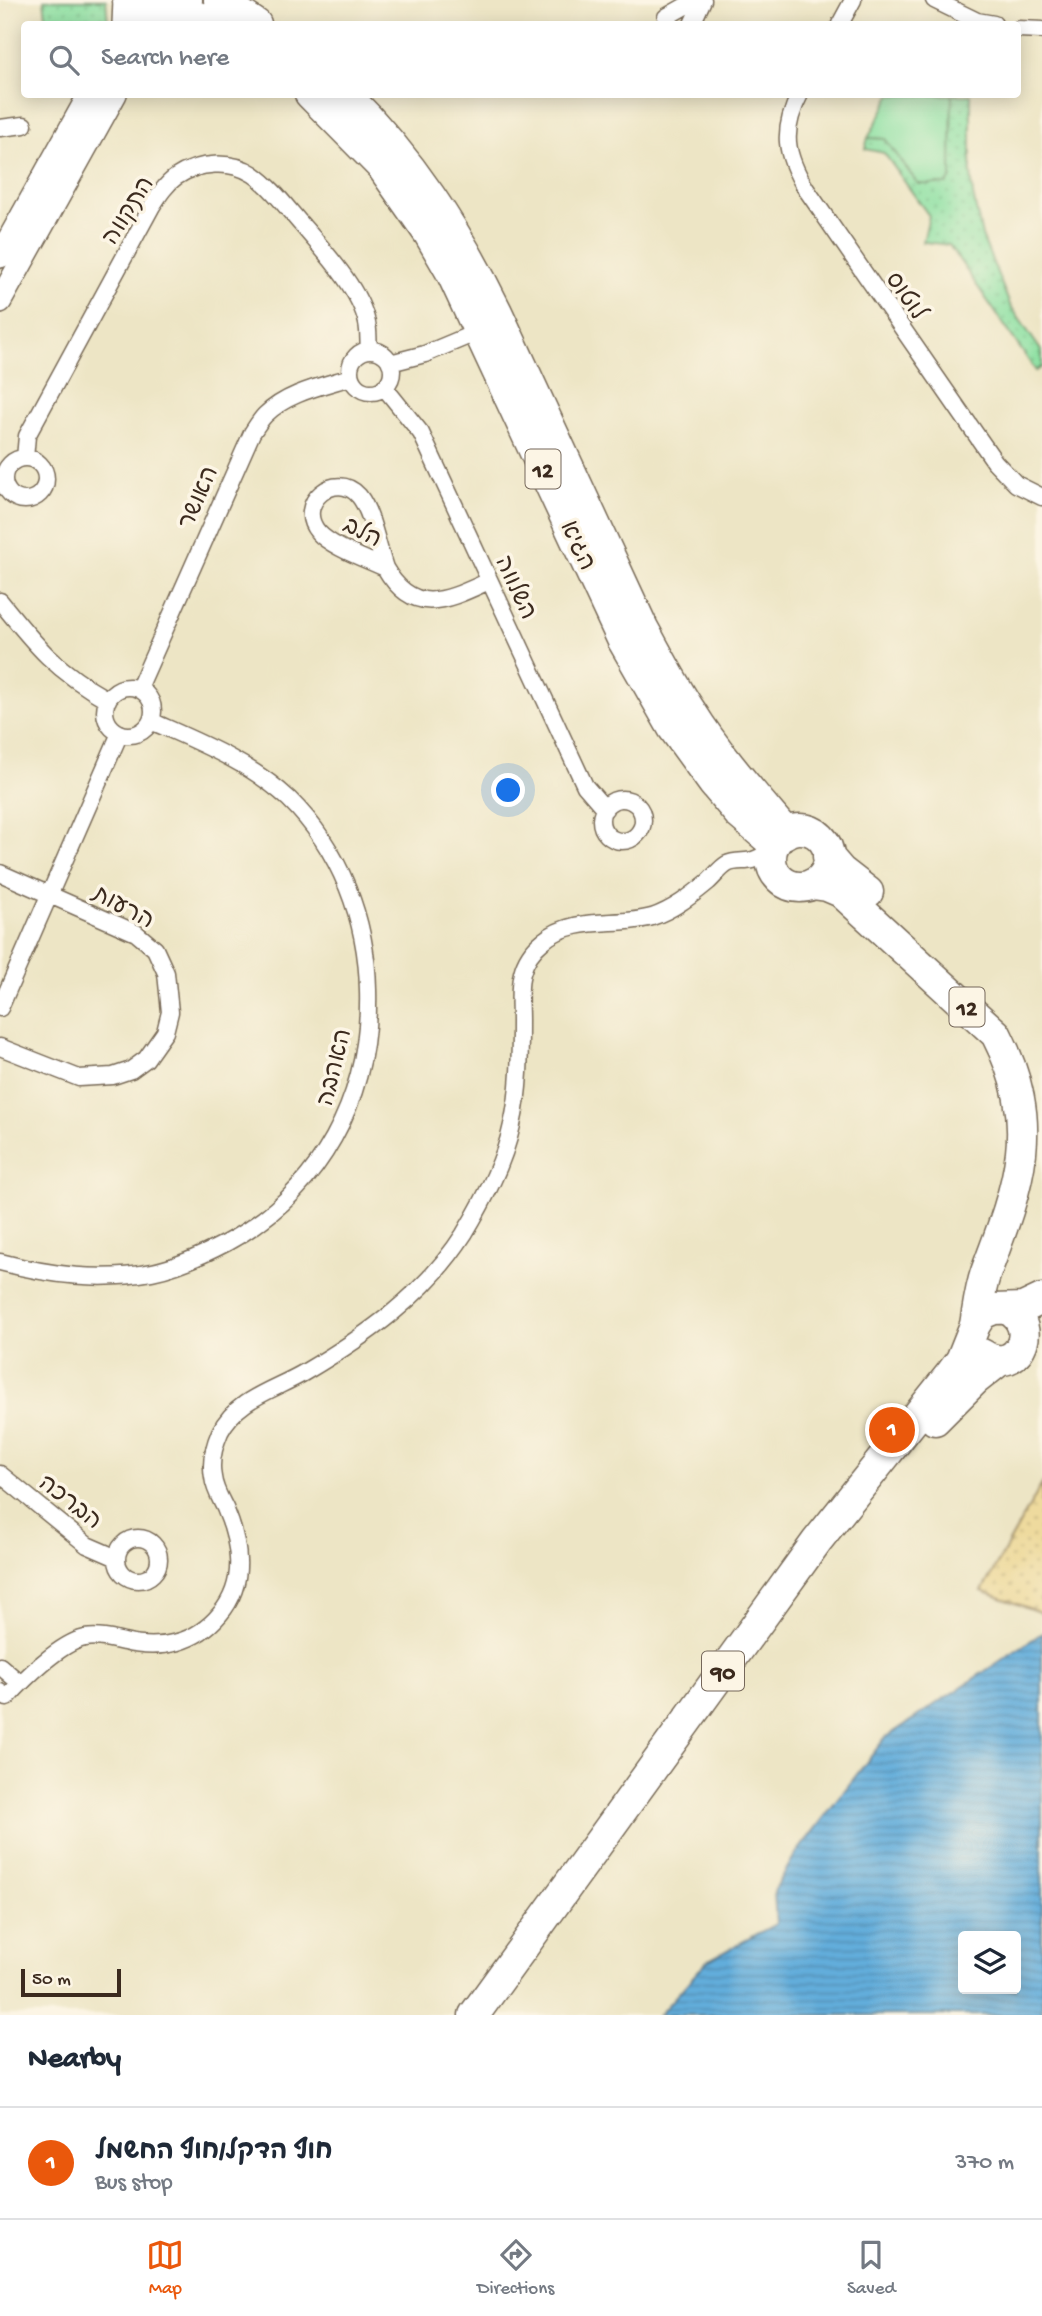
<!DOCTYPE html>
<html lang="en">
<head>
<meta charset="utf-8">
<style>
  body { margin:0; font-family:"Gochi Hand","Playpen Sans Hebrew",sans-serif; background:#f6f6f7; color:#1f2937 }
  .controls { position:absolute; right:21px; bottom:21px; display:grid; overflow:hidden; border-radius:7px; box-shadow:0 4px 18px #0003 }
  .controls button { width:63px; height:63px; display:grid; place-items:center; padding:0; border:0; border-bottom:2px solid #e0e1e3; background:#fff; color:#1f2937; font:35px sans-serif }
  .scale { position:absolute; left:21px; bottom:18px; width:100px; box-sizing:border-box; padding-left:7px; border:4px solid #3b2a1e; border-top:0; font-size:19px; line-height:24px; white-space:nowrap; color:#3b2a1e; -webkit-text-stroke:5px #fcf5e5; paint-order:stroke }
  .you { position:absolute; left:509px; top:791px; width:24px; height:24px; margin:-18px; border:5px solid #fff; border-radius:50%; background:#1a73e8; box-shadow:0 0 0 10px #1a73e833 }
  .badge { display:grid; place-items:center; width:46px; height:46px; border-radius:50%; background:#ea580c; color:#fff; font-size:23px; font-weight:700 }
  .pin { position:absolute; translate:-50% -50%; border:4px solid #fff; box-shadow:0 2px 7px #0006 }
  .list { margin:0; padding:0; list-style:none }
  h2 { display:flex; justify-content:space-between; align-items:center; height:91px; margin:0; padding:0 28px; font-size:30px }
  h2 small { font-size:23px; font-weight:400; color:#747a83 }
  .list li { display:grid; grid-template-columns:46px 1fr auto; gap:21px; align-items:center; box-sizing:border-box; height:112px; padding:0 28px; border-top:2px solid #e0e1e3 }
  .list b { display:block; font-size:26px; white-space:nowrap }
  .list p { margin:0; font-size:23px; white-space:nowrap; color:#747a83 }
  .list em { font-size:23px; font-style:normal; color:#747a83 }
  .icon { flex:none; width:38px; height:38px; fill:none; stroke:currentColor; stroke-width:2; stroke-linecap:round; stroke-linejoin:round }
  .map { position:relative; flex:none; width:1042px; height:2015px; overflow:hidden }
  .search { position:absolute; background:#fff; box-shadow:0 4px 18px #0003; left:21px; right:21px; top:21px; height:77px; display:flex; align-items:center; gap:18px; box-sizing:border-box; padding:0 24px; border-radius:7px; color:#747a83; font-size:26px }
  .sheet { height:203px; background:#fff }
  nav { display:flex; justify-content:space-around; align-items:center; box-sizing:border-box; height:98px; border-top:2px solid #e0e1e3; background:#fff; font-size:19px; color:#747a83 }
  nav a { display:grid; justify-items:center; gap:4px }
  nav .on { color:#ea580c }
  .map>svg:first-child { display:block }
  .grass { fill:#8ce0a2; stroke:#648560; stroke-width:2 }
  .sand { fill:url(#sand-dots); stroke:#94825e; stroke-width:2 }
  .park { fill:url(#park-dots); stroke:#648560; stroke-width:2 }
  .water { fill:url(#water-rules); stroke:#4e6c7c; stroke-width:2; fill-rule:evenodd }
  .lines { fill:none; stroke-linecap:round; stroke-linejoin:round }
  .street-casing { stroke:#796b58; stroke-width:19 }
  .secondary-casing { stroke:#796b58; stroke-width:26 }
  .highway-casing { stroke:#796b58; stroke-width:33 }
  .street { stroke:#fff; stroke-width:16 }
  .secondary { stroke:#fff; stroke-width:23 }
  .highway { stroke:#fff; stroke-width:30 }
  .labels { text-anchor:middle; stroke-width:7; stroke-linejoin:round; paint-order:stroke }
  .shield { fill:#fcf5e5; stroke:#75675a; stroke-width:2 }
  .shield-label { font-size:23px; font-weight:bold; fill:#3b2a1e }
  .street-label { font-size:24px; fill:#3b2a1e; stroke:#fcf5e5 }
</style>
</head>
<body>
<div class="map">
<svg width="1042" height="2015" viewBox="0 0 1042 2015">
  <defs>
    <pattern id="sand-dots" width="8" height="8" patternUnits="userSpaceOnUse" patternTransform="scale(1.75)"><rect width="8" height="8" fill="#eeda9e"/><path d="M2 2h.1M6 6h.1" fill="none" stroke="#cdbb88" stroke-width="1.8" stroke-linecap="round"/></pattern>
    <pattern id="park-dots" width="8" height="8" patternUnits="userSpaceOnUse" patternTransform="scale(1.75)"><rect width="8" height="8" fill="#8ce0a2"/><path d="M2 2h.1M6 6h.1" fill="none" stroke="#7ac08b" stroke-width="1.8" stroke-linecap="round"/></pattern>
    <pattern id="water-rules" width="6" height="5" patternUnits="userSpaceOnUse" patternTransform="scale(1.75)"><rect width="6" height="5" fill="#62addb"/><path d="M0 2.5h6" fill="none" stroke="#528db1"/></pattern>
  </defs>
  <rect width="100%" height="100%" fill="#fcf5e5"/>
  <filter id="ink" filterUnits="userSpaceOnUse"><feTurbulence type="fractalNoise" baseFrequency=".0143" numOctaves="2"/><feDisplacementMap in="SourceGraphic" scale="14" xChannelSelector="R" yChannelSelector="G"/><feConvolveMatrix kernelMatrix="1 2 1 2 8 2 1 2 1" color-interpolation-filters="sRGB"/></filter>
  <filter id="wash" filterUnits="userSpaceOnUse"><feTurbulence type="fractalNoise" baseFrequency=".00686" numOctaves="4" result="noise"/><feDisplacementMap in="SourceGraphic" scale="28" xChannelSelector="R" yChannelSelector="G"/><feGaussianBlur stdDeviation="1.57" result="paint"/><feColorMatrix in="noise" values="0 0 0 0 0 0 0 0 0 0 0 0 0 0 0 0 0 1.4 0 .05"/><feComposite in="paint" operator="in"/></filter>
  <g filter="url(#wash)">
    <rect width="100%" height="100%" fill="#ede5c5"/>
    <path class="grass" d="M 891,95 L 952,95 L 951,178 L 947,184 L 918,184 L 885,139 L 868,138 Z"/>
    <path class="sand" d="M 1042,1484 L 1042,1613 L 982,1591 Z"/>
    <path class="park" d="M 44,0 L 106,0 L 108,24 L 47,24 Z
      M 952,95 L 971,95 L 971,172 L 973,195 L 982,236 L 1010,305 L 1042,352 L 1042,367 L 1036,371 L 949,245 L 923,242 L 929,216 L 884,153 L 865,149 L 868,138 L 885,139 L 918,184 L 947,184 L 951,178 Z"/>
    <path class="water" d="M 1042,1633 L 1042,2015 L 659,2015 L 707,1961 L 776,1924 L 774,1891 L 795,1855 L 885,1738 ZM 963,1936 L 1016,1936 L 1016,1989 L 963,1989 Z"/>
  </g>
  <g filter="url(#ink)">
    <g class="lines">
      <defs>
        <path id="street" d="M 934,0 L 977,21 L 994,24
          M 671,24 L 666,17 L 696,0
          M 692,24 L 703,0
          M 840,24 L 853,0
          M 1018,29 L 1042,30
          M 800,94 C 781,131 785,154 806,189 L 995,462 L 1016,484 L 1042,497
          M 0,128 L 24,125
          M350 371a21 21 0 1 1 42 0a21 21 0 1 1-42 0Z
          M 390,363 L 425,354 L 480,331
          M 384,387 L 421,433 L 585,786 L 605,809
          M 25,458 L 27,436 L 152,206 C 159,195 166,184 176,177 C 198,162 231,160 253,174 C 272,187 287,208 302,225 C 324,251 360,289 367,323 C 369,332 368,341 369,350
          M4 479a21 21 0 1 1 42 0a21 21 0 1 1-42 0Z
          M 385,568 C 366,559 331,547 318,532 C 294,504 336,469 359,496 C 372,512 378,548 385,568 C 414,618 447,600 489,581
          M 0,601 C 36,646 56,671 108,700
          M105 711a24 24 0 1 1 48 0a24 24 0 1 1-48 0Z
          M 139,688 L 252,433 C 256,427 260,420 265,415 C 287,393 322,386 351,377
          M601 820a21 21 0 1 1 42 0a21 21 0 1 1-42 0Z
          M 0,873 L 136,933 L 155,949 L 166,973 L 170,1012 L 165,1032 L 146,1059 L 131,1070 L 113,1076 L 79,1078 L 0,1047
          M 0,1008 L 120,733
          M 0,1262 C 50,1275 100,1282 152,1272 C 177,1267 203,1255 226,1243 C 321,1192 371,1097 368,990 C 367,920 340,849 289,799 C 251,763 198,742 151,721
          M 0,1474 L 87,1545 L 117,1558
          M117 1559a21 21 0 1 1 42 0a21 21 0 1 1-42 0Z
          M 0,1666 L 20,1683
          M 0,1692 L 7,1698 C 24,1679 60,1643 85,1638 C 99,1636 111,1639 124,1642 C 161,1651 196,1643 220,1614 C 247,1582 240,1543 225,1508 C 220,1498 214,1488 213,1477 C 210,1462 214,1446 220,1432 C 237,1398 275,1390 305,1372 C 366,1336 425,1295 464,1234 C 484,1201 504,1163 512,1125 C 520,1091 520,1055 520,1020 C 520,1005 518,988 522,973 C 525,961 533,949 543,941 C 574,915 617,927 652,917 C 673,910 691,896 708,882 C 714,877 720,868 727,864 C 734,860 745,862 753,860 C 759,858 765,855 771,852"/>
        <path id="secondary" d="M 124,24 L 125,0
          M 0,256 L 90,94
          M 0,301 L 115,94"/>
        <path id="highway" d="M 128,0 C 145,17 169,17 187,0
          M 219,0 L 256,24
          M 173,10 L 198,17 L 213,24
          M 310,94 L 382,167 L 429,234 L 451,272 L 622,639 L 673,728 L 713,783 L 740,815 L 774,844
          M 345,94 C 410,158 457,230 497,312 L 643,628 C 659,657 674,686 692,713 C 719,756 753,794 786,833
          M771 858a29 29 0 1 1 58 0a29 29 0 1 1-58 0Z
          M 828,856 L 841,871 L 868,892
          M 812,884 L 827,886 L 841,892 L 996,1034 C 1042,1124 1020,1182 986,1272 C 980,1289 978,1307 975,1325
          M 982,1354 C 1016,1378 1042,1327 1007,1309
          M 935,1420 L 975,1380 L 999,1361
          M 474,2015 L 817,1541 L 952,1372 L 961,1360 L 975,1325 L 982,1314 L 994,1309 L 1023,1308 L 1042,1299"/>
      </defs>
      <use href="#street" class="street-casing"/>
      <use href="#secondary" class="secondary-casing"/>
      <use href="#highway" class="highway-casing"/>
      <use href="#street" class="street"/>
      <use href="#secondary" class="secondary"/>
      <use href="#highway" class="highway"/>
    </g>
  </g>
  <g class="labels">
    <g class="shield">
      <rect x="525.5" y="449.5" width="35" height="39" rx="5"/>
      <rect x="949.5" y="987.5" width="35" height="39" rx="5"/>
      <rect x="702" y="1651.5" width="42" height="39" rx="5"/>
    </g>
    <g class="shield-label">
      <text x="543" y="477">12</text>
      <text x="967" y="1015">12</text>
      <text x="723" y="1679">90</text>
    </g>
    <g class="street-label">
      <text transform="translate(127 210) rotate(-58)" y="8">התקווה</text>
      <text transform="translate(907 295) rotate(55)" y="8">לוטוס</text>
      <text transform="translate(197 497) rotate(-66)" y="8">האושר</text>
      <text transform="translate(363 531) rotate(27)" y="8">הלב</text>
      <text transform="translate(579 545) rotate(65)" y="8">הגיא</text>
      <text transform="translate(517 587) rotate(65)" y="8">השלווה</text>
      <text transform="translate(124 906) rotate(28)" y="8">הרעות</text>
      <text transform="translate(333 1067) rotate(-76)" y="8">האהבה</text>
      <text transform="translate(71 1501) rotate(38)" y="8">הברכה</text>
    </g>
  </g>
</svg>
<div class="controls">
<button><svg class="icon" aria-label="layers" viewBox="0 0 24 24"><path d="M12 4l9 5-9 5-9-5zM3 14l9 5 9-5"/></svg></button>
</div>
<div class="scale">50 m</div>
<div class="you"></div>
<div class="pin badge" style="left:892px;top:1430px">1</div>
<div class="search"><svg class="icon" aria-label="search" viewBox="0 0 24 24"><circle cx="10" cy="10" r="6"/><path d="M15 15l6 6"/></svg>Search here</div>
</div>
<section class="sheet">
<h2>Nearby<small></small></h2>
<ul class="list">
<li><span class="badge">1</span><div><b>חוף הדקל/חוף החשמל</b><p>Bus stop</p></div><em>370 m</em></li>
</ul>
</section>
<nav>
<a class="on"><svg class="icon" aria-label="map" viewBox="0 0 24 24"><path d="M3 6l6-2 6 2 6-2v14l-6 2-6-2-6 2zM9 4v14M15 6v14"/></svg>Map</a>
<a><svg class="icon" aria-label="directions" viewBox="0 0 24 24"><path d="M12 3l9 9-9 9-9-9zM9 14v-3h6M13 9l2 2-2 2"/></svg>Directions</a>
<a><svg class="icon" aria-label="saved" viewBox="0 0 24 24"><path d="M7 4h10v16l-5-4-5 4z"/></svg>Saved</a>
</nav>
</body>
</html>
